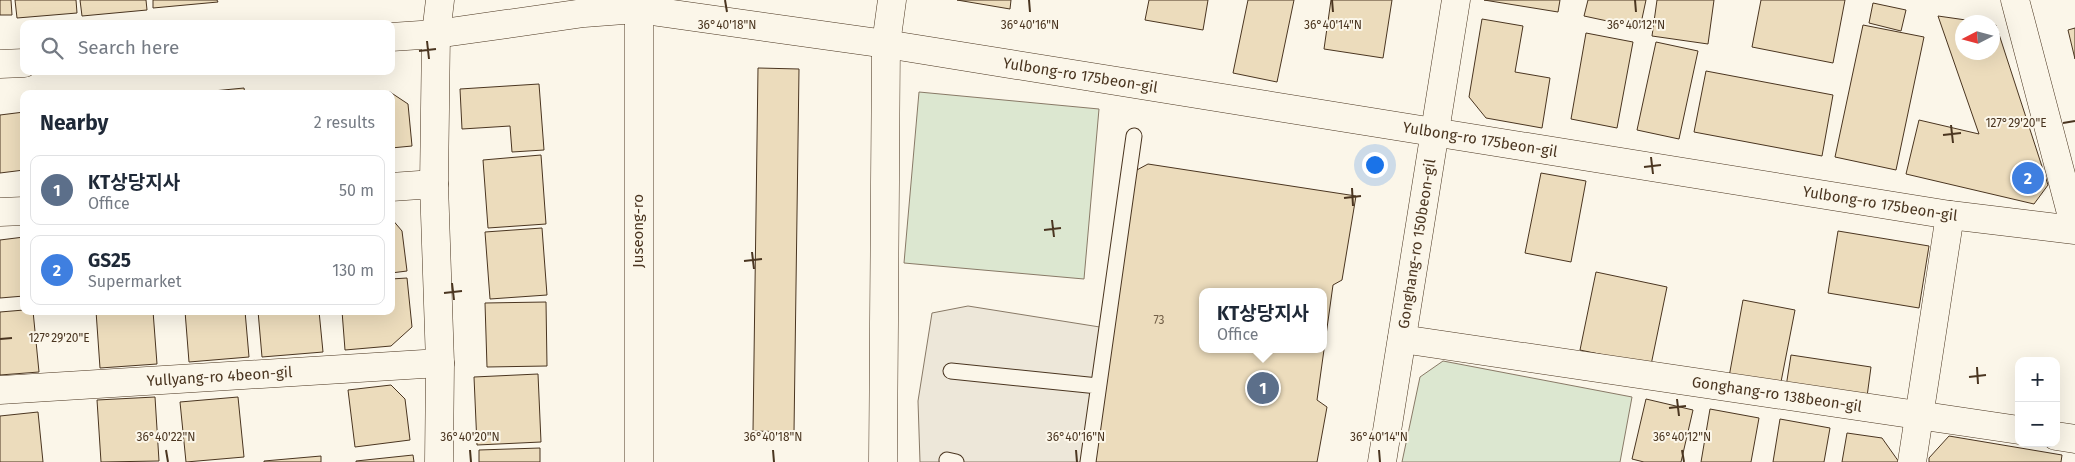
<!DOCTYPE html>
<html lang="en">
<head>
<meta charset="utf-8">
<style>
  body { margin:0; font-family:"Fira Sans","Noto Sans KR",sans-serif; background:#f6f6f7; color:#1f2937 }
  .controls { position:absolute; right:15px; bottom:15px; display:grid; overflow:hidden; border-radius:10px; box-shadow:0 5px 20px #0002 }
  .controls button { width:45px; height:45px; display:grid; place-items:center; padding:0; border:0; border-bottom:1px solid #e0e1e3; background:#fff; color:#1f2937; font:25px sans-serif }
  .compass { position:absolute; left:1955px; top:15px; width:45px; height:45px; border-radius:50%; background:#fff; box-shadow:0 5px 20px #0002; rotate:264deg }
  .you { position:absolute; left:1374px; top:164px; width:18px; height:18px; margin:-12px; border:4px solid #fff; border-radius:50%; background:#1a73e8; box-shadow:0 0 0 8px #1a73e833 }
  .badge { display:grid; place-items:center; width:32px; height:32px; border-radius:50%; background:#2563eb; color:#fff; font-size:16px; font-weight:700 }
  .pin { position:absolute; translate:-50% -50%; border:2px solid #fff; box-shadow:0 1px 5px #0006 }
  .popup { position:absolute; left:1199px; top:288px; width:128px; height:65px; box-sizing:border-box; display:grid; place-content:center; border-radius:10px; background:#fff; filter:drop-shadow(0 1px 4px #0005); font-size:16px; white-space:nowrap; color:#747a83 }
  .popup b { font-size:19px; color:#1f2937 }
  .popup::after { content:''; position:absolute; left:50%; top:100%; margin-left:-10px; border:10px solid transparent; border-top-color:#fff }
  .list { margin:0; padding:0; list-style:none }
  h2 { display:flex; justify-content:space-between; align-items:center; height:65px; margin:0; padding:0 20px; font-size:21px }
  h2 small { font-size:16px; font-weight:400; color:#747a83 }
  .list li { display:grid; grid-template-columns:32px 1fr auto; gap:15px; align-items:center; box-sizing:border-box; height:70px; margin:0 10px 10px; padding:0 10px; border:1px solid #e0e1e3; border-radius:10px }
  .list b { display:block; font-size:19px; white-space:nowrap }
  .list p { margin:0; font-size:16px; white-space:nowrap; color:#747a83 }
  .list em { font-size:16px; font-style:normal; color:#747a83 }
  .icon { flex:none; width:28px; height:28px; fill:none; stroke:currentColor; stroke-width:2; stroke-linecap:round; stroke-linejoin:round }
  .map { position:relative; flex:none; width:2075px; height:462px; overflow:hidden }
  .search { position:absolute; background:#fff; box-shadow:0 5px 20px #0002; left:20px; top:20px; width:375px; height:55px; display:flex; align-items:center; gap:12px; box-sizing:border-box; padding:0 18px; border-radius:10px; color:#747a83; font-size:19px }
  .panel { position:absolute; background:#fff; box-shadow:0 5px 20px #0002; left:20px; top:90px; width:375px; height:225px; border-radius:10px }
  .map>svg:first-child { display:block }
  .green { fill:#dce7d0; stroke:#887966 }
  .parking { fill:#ede7d9; stroke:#887966 }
  .building { fill:#ecdcbc; stroke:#4a3520; fill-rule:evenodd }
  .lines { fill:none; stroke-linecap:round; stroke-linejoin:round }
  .service-casing { stroke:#4a3520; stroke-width:17 }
  .minor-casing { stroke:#4a3520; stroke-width:29 }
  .tertiary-casing { stroke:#4a3520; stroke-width:29 }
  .service { stroke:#fbf6e9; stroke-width:15 }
  .minor { stroke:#fbf6e9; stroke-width:28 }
  .tertiary { stroke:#fbf6e9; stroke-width:28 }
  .ticks { fill:none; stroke:#4a3520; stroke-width:2 }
  .labels { text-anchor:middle; stroke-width:4; stroke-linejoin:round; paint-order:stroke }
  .number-label { font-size:12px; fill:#725f47 }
  .street-label { font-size:15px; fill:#4a3520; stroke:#fbf6e9 }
  .ticks-label { font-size:12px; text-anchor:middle; fill:#4a3520; stroke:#fbf6e9; stroke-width:4; stroke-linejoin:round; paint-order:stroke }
</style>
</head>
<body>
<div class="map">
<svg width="2075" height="462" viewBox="0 0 2075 462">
  <rect width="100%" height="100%" fill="#fbf6e9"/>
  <path class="green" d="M 919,92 L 1099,109 L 1084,279 L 904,263 Z
    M 1443,361 L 1632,397 L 1620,462 L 1402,462 L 1420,377 Z"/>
  <path class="parking" d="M 968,306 L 1106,328 L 1086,462 L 920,462 L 918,401 L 932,313 Z"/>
  <path class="building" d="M 0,0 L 11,0 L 12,15 L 0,15 Z
    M 15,0 L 76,0 L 77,13 L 17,18 Z
    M 80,0 L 146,0 L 147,10 L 82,16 Z
    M 153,0 L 217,0 L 218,2 L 153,8 Z
    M 957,0 L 1011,0 L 1010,9 Z
    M 1149,0 L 1208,0 L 1203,30 L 1145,20 Z
    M 1248,0 L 1294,0 L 1277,82 L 1233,73 Z
    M 1331,0 L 1392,0 L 1383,58 L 1324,49 Z
    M 1484,0 L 1560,0 L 1558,12 Z
    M 1588,0 L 1646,0 L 1640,28 L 1584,16 Z
    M 1657,0 L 1714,0 L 1708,44 L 1652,36 Z
    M 1761,0 L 1845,0 L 1833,63 L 1752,47 Z
    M 1873,3 L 1906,10 L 1901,31 L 1869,23 Z
    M 1938,16 L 1980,22 L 1962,22 L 1962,52 L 1992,52 L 1992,24 L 1996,25 L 2048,185 L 2034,204 L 1906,174 L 1919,120 L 1979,134 Z
    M 1482,19 L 1523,26 L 1515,72 L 1550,78 L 1542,128 L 1486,118 L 1469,97 Z
    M 1863,25 L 1924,37 L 1896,170 L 1835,157 Z
    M 2075,28 L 2075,59 L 2068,30 Z
    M 1586,33 L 1633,42 L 1617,128 L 1571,119 Z
    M 1656,42 L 1698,51 L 1679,139 L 1637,130 Z
    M 758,68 L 799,69 L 794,432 L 753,431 Z
    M 1706,71 L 1833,95 L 1822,156 L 1694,132 Z
    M 539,84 L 544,150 L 512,152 L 510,126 L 462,129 L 460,89 Z
    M 244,88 L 245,94 L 182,94 Z
    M 390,92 L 408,104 L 412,146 L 391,148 L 391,94 L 372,94 Z
    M 24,112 L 24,170 L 0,173 L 0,115 Z
    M 541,155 L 546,224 L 488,228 L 483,160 Z
    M 1148,164 L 1356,196 L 1342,280 L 1333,285 L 1317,400 L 1327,407 L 1317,462 L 1095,462 L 1135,171 ZM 1203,292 L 1323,292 L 1323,349 L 1203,349 Z
    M 1541,173 L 1586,181 L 1571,262 L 1525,253 Z
    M 391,218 L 402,231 L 407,271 L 391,273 Z
    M 542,228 L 547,295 L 490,299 L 485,232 Z
    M 1838,231 L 1929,246 L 1919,308 L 1828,293 Z
    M 24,237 L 24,296 L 0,298 L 0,240 Z
    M 1596,272 L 1667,287 L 1651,365 L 1580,350 Z
    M 407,278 L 412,327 L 391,346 L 345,350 L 342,311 L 391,311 L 391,279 Z
    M 1743,300 L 1795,310 L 1780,387 L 1729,377 Z
    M 546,302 L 547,366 L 487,367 L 485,303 Z
    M 24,310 L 33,311 L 39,372 L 0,375 L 0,312 Z
    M 96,311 L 153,311 L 157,364 L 100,368 Z
    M 185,311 L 245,311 L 249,357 L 189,362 Z
    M 258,311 L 319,311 L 323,352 L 262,357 Z
    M 1791,355 L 1871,367 L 1866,404 L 1785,393 Z
    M 538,374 L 541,442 L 477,445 L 474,377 Z
    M 391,385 L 405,399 L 410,440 L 355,447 L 348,390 Z
    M 155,397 L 159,461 L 101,462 L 97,400 Z
    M 238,397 L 244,457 L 186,462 L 180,402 Z
    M 1646,399 L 1693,410 L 1681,462 L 1644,462 L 1632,459 Z
    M 1710,409 L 1759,418 L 1751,462 L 1701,462 Z
    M 38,412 L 43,462 L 0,462 L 0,416 Z
    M 1780,419 L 1830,428 L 1824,462 L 1773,462 Z
    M 1847,433 L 1882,438 L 1899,462 L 1842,462 Z
    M 1949,436 L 2062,455 L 2061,462 L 1929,462 L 1929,458 Z
    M 540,448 L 540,462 L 479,462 L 479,450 Z
    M 413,455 L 414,462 L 356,462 L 356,461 Z
    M 321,456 L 321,462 L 264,462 L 264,461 Z"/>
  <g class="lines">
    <defs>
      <path id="service" d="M 951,371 L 1098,386
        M 947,460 L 956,462
        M 1088,462 L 1134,136"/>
      <g id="minor">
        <path d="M 2015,0 L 2075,228"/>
        <path id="s1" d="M 391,37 L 436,34 L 584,13 L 637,9 L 886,44 L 1950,215 L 2075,230"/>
        <path d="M 0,64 L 24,63"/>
        <path d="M 434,184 L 436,34 L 440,0"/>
        <path d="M 391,187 L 434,184 L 440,363 L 439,462"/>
        <path d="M 0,212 L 24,211"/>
        <path id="s2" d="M 1402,339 L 2019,430"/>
        <path id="s3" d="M 0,390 L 440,363"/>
        <path d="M 2056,436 L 2075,439"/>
        <path d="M 883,462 L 886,44 L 892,0"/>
        <path id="s4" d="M 1382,462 L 1456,0"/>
        <path d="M 1912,462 L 1950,215"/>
      </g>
      <path id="tertiary" d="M 639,0 L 639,462"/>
    </defs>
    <use href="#service" class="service-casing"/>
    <use href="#minor" class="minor-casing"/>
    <use href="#tertiary" class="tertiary-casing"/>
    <use href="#service" class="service"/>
    <use href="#minor" class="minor"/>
    <use href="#tertiary" class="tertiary"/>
  </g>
  <path class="ticks" d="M 725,0 L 727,12M 1029,0 L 1030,12M 1332,0 L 1333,12M 1635,0 L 1636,12M 427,41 L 429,59M 419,51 L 436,49M 2063,123 L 2075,121M 1951,125 L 1953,143M 1943,135 L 1961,133M 1651,157 L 1653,174M 1644,167 L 1661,165M 1352,188 L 1353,206M 1344,198 L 1361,196M 1052,220 L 1054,237M 1044,230 L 1061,228M 752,252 L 754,269M 744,261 L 762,259M 452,283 L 454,300M 444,293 L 462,291M 0,339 L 12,338M 1977,367 L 1978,384M 1969,377 L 1986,375M 1677,399 L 1679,416M 1669,408 L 1686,406M 166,450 L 168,462M 470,450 L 471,462M 773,450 L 774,462M 1076,450 L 1077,462M 1379,450 L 1380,462M 1682,450 L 1684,462"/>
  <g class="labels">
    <g class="number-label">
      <text x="1159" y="324">73</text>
    </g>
    <g class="street-label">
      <text dy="5" stroke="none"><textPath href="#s1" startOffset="696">Yulbong-ro 175beon-gil</textPath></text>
      <text dy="5" stroke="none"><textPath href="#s1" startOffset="1101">Yulbong-ro 175beon-gil</textPath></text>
      <text dy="5" stroke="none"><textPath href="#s1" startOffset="1506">Yulbong-ro 175beon-gil</textPath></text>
      <text transform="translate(638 231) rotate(-90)" y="5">Juseong-ro</text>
      <text dy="5" stroke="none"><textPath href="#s4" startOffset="221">Gonghang-ro 150beon-gil</textPath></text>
      <text dy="5" stroke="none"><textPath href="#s3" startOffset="220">Yullyang-ro 4beon-gil</textPath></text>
      <text dy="5" stroke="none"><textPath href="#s2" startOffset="379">Gonghang-ro 138beon-gil</textPath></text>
    </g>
  </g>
  <g class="ticks-label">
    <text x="727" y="29">36°40'18"N</text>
    <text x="1030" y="29">36°40'16"N</text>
    <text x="1333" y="29">36°40'14"N</text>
    <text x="1636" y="29">36°40'12"N</text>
    <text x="2016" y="127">127°29'20"E</text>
    <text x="59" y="342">127°29'20"E</text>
    <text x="166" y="441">36°40'22"N</text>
    <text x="470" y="441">36°40'20"N</text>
    <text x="773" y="441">36°40'18"N</text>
    <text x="1076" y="441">36°40'16"N</text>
    <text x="1379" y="441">36°40'14"N</text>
    <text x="1682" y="441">36°40'12"N</text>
  </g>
</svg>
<div class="controls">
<button>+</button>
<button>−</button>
</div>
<svg class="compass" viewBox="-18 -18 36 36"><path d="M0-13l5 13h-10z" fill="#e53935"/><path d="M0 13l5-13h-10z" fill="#747a83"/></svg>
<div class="you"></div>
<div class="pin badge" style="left:1263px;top:388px;background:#5c6f8a">1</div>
<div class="popup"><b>KT상당지사</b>Office</div>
<div class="pin badge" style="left:2028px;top:178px;background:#3f7fe0">2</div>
<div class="search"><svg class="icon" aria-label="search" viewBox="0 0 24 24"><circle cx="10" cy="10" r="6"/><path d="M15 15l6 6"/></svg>Search here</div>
<section class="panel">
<h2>Nearby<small>2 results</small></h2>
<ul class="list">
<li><span class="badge" style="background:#5c6f8a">1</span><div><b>KT상당지사</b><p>Office</p></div><em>50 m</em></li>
<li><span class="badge" style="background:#3f7fe0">2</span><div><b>GS25</b><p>Supermarket</p></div><em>130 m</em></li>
</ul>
</section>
</div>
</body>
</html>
